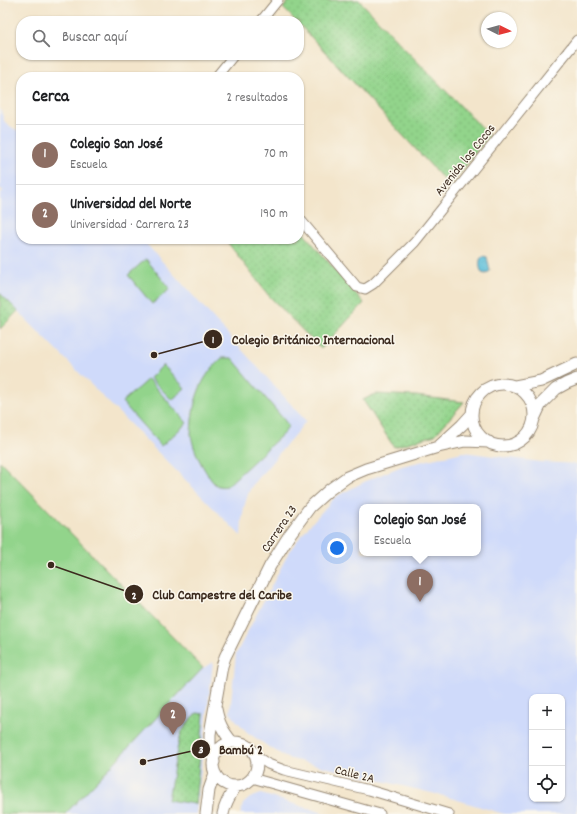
<!DOCTYPE html>
<html lang="es">
<head>
<meta charset="utf-8">
<style>
  body { margin:0; font-family:Dekko,sans-serif; background:#f2f2f2; color:#202124 }
  .controls { position:absolute; right:12px; bottom:12px; display:grid; overflow:hidden; border-radius:8px; box-shadow:0 1px 3px #0004 }
  .controls button { width:36px; height:36px; display:grid; place-items:center; padding:0; border:0; border-bottom:1px solid #e0e0e0; background:#fff; color:#202124; font:20px sans-serif }
  .compass { position:absolute; left:481px; top:12px; width:36px; height:36px; border-radius:50%; background:#fff; box-shadow:0 1px 3px #0004; rotate:96deg }
  .you { position:absolute; left:337px; top:548px; width:14px; height:14px; margin:-10px; border:3px solid #fff; border-radius:50%; background:#1a73e8; box-shadow:0 0 0 6px #1a73e833 }
  .badge { display:grid; place-items:center; width:26px; height:26px; border-radius:50%; background:#c8321e; color:#fff; font-size:13px; font-weight:700 }
  .pin { position:absolute; translate:-50% -33px; filter:drop-shadow(0 1px 2px #0008) }
  .pin::after { content:''; position:absolute; top:21px; width:14px; height:12px; background:inherit; clip-path:polygon(0 0,100% 0,50% 100%) }
  .popup { position:absolute; left:359px; top:504px; width:122px; height:52px; box-sizing:border-box; display:grid; place-content:center; border-radius:8px; background:#fff; filter:drop-shadow(0 1px 3px #0005); font-size:13px; white-space:nowrap; color:#757577 }
  .popup b { font-size:15px; color:#202124 }
  .popup::after { content:''; position:absolute; left:50%; top:100%; margin-left:-8px; border:8px solid transparent; border-top-color:#fff }
  .list { margin:0; padding:0; list-style:none }
  h2 { display:flex; justify-content:space-between; align-items:center; height:52px; margin:0; padding:0 16px; font-size:17px }
  h2 small { font-size:13px; font-weight:400; color:#757577 }
  .list li { display:grid; grid-template-columns:26px 1fr auto; gap:12px; align-items:center; box-sizing:border-box; height:60px; padding:0 16px; border-top:1px solid #e0e0e0 }
  .list b { display:block; font-size:15px; white-space:nowrap }
  .list p { margin:0; font-size:13px; white-space:nowrap; color:#757577 }
  .list em { font-size:13px; font-style:normal; color:#757577 }
  .icon { flex:none; width:22px; height:22px; fill:none; stroke:currentColor; stroke-width:2; stroke-linecap:round; stroke-linejoin:round }
  .map { position:relative; flex:none; width:577px; height:814px; overflow:hidden }
  .search { position:absolute; background:#fff; box-shadow:0 1px 3px #0004; left:16px; top:16px; width:288px; height:44px; display:flex; align-items:center; gap:10px; box-sizing:border-box; padding:0 14px; border-radius:16px; color:#757577; font-size:15px }
  .panel { position:absolute; background:#fff; box-shadow:0 1px 3px #0004; left:16px; top:72px; width:288px; height:172px; border-radius:16px }
  .map>svg:first-child { display:block }
  .built { fill:#cfdafa; fill-rule:evenodd }
  .green { fill:url(#green-dots); stroke:#667f54 }
  .pitch { fill:#92d48b; stroke:#667f54 }
  .water { fill:url(#water-ripples); stroke:#4b747c }
  .lines { fill:none; stroke-linecap:round; stroke-linejoin:round }
  .minor-casing { stroke:#978874; stroke-width:11 }
  .tertiary-casing { stroke:#978874; stroke-width:13 }
  .minor { stroke:#fff; stroke-width:9 }
  .tertiary { stroke:#fff; stroke-width:11 }
  .labels { text-anchor:middle; stroke-width:3; stroke-linejoin:round; paint-order:stroke }
  .street-label { font-size:13px; fill:#3b2a1e; stroke:#fbf7ec }
  .leader { fill:none; stroke:#3b2a1e; stroke-width:1.5 }
  .callout-dot { fill:#3b2a1e; stroke:#fbf7ec; stroke-width:1.5 }
  .mark-label { font-size:12px; text-anchor:middle; font-weight:bold; fill:#fff }
  .callout-label { font-size:14px; text-anchor:middle; font-weight:bold; fill:#3b2a1e; stroke:#fbf7ec; stroke-width:3; stroke-linejoin:round; paint-order:stroke }
</style>
</head>
<body>
<div class="map">
<svg width="577" height="814" viewBox="0 0 577 814">
  <defs>
    <pattern id="green-dots" width="8" height="8" patternUnits="userSpaceOnUse"><rect width="8" height="8" fill="#92d48b"/><path d="M2 2h.1M6 6h.1" fill="none" stroke="#7fb678" stroke-width="1.8" stroke-linecap="round"/></pattern>
    <pattern id="water-ripples" width="26" height="14" patternUnits="userSpaceOnUse"><rect width="26" height="14" fill="#5bbed9"/><path d="M2 4q2-2 4 0t4 0M15 11q2-2 4 0t4 0" fill="none" stroke="#4c9baf"/></pattern>
  </defs>
  <rect width="100%" height="100%" fill="#fbf7ec"/>
  <filter id="ink" filterUnits="userSpaceOnUse"><feTurbulence type="fractalNoise" baseFrequency=".025" numOctaves="2"/><feDisplacementMap in="SourceGraphic" scale="8" xChannelSelector="R" yChannelSelector="G"/><feConvolveMatrix kernelMatrix="1 2 1 2 8 2 1 2 1" color-interpolation-filters="sRGB"/></filter>
  <filter id="wash" filterUnits="userSpaceOnUse"><feTurbulence type="fractalNoise" baseFrequency=".012" numOctaves="4" result="noise"/><feDisplacementMap in="SourceGraphic" scale="16" xChannelSelector="R" yChannelSelector="G"/><feGaussianBlur stdDeviation="0.9" result="paint"/><feColorMatrix in="noise" values="0 0 0 0 0 0 0 0 0 0 0 0 0 0 0 0 0 1.4 0 .05"/><feComposite in="paint" operator="in"/></filter>
  <g filter="url(#wash)">
    <rect width="100%" height="100%" fill="#f3e5cb"/>
    <path class="built" d="M 0,108 L 5,123 L 21,133 L 21,239 L 142,239 L 306,421 L 251,487 L 248,494 L 244,507 L 242,520 L 241,536 L 0,293 L 0,194 L 3,191 L 0,188 Z
      M 463,452 L 541,462 L 577,464 L 577,814 L 504,814 L 444,796 L 287,758 L 266,745 L 247,732 L 235,719 L 230,712 L 236,654 L 290,550 L 309,526 L 335,497 L 368,480 L 402,466 ZM 362,507 L 478,507 L 478,553 L 362,553 ZM 532,697 L 562,697 L 562,799 L 532,799 Z
      M 213,662 L 196,814 L 65,814 L 113,764 L 203,668 Z
      M 261,794 L 278,799 L 327,814 L 240,814 L 243,804 L 250,798 Z"/>
    <path class="green" d="M 289,0 L 359,0 L 406,50 L 489,135 L 450,186 L 299,24 L 299,21 L 296,21 L 283,8 Z
      M 299,228 L 364,303 L 321,349 L 269,296 L 225,239 L 299,239 Z
      M 0,293 L 18,311 L 0,329 Z
      M 375,394 L 416,396 L 464,402 L 435,435 L 394,447 L 363,400 Z
      M 197,713 L 204,714 L 195,804 L 168,800 L 177,750 L 181,733 L 192,717 Z"/>
    <path class="pitch" d="M 146,259 L 170,289 L 152,304 L 128,275 Z
      M 222,358 L 232,358 L 285,421 L 288,426 L 285,432 L 227,486 C 216,488 214,484 208,475 C 200,463 192,447 191,433 C 191,429 192,424 192,420 C 195,395 202,376 222,358 Z
      M 163,365 L 185,388 L 172,400 L 150,378 Z
      M 148,379 L 187,423 L 161,446 L 122,402 Z
      M 0,461 L 203,668 L 113,764 L 65,814 L 0,814 Z"/>
    <path class="water" d="M 483,256 L 487,257 L 490,271 L 486,274 L 482,273 C 479,268 478,259 483,256 Z"/>
  </g>
  <g filter="url(#ink)">
    <g class="lines">
      <defs>
        <path id="minor" d="M 261,21 L 278,0
          M 216,77 L 234,55
          M 299,218 L 357,287 L 365,289 L 373,284 L 415,242 L 577,40
          M 256,756 L 268,764 L 284,770 L 369,790 L 449,814
          M 252,778 L 380,814"/>
        <path id="tertiary" d="M472 415a31 31 0 1 1 62 0a31 31 0 1 1-62 0Z
          M 515,386 L 541,381 L 577,364
          M 534,419 L 541,404 L 556,389 L 567,383 L 577,379
          M 438,447 L 462,425 L 472,414
          M 216,709 C 219,724 223,731 232,742
          M213 764a22 22 0 1 1 44 0a22 22 0 1 1-44 0Z
          M 214,762 L 210,748 L 210,734 L 222,666 L 225,657 L 270,566 L 290,534 L 310,507 L 329,490 L 347,477 L 366,469 L 438,447 L 465,441 L 489,442
          M 206,814 L 209,790 L 215,773
          M 223,814 C 225,803 230,795 236,786"/>
      </defs>
      <use href="#minor" class="minor-casing"/>
      <use href="#tertiary" class="tertiary-casing"/>
      <use href="#minor" class="minor"/>
      <use href="#tertiary" class="tertiary"/>
    </g>
  </g>
  <g class="labels">
    <g class="street-label">
      <text transform="translate(464 159) rotate(-51)" y="5">Avenida los Cocos</text>
      <text transform="translate(278 528) rotate(-56)" y="5">Carrera 23</text>
      <text transform="translate(355 773) rotate(14)" y="5">Calle 2A</text>
    </g>
  </g>
  <path class="leader" d="M154 355L213 339M51 565L134 594M143 762L201 749"/>
  <g class="callout-dot">
    <circle cx="154" cy="355" r="4"/>
    <circle cx="51" cy="565" r="4"/>
    <circle cx="143" cy="762" r="4"/>
    <circle cx="213" cy="339" r="10"/>
    <circle cx="134" cy="594" r="10"/>
    <circle cx="201" cy="749" r="10"/>
  </g>
  <g class="mark-label">
    <text x="213" y="343">1</text>
    <text x="134" y="599">2</text>
    <text x="201" y="753">3</text>
  </g>
  <g class="callout-label">
    <text x="313" y="344">Colegio Británico Internacional</text>
    <text x="222" y="599">Club Campestre del Caribe</text>
    <text x="241" y="754">Bambú 2</text>
  </g>
</svg>
<div class="controls">
<button>+</button>
<button>−</button>
<button><svg class="icon" aria-label="locate" viewBox="0 0 24 24"><circle cx="12" cy="12" r="6"/><path d="M12 2v4M12 18v4M2 12h4M18 12h4"/></svg></button>
</div>
<svg class="compass" viewBox="-18 -18 36 36"><path d="M0-13l5 13h-10z" fill="#e53935"/><path d="M0 13l5-13h-10z" fill="#757577"/></svg>
<div class="you"></div>
<div class="pin badge" style="left:420px;top:602px;background:#8d6e63">1</div>
<div class="popup"><b>Colegio San José</b>Escuela</div>
<div class="pin badge" style="left:173px;top:735px;background:#8d6e63">2</div>
<div class="search"><svg class="icon" aria-label="search" viewBox="0 0 24 24"><circle cx="10" cy="10" r="6"/><path d="M15 15l6 6"/></svg>Buscar aquí</div>
<section class="panel">
<h2>Cerca<small>2 resultados</small></h2>
<ul class="list">
<li><span class="badge" style="background:#8d6e63">1</span><div><b>Colegio San José</b><p>Escuela</p></div><em>70 m</em></li>
<li><span class="badge" style="background:#8d6e63">2</span><div><b>Universidad del Norte</b><p>Universidad · Carrera 23</p></div><em>190 m</em></li>
</ul>
</section>
</div>
</body>
</html>
